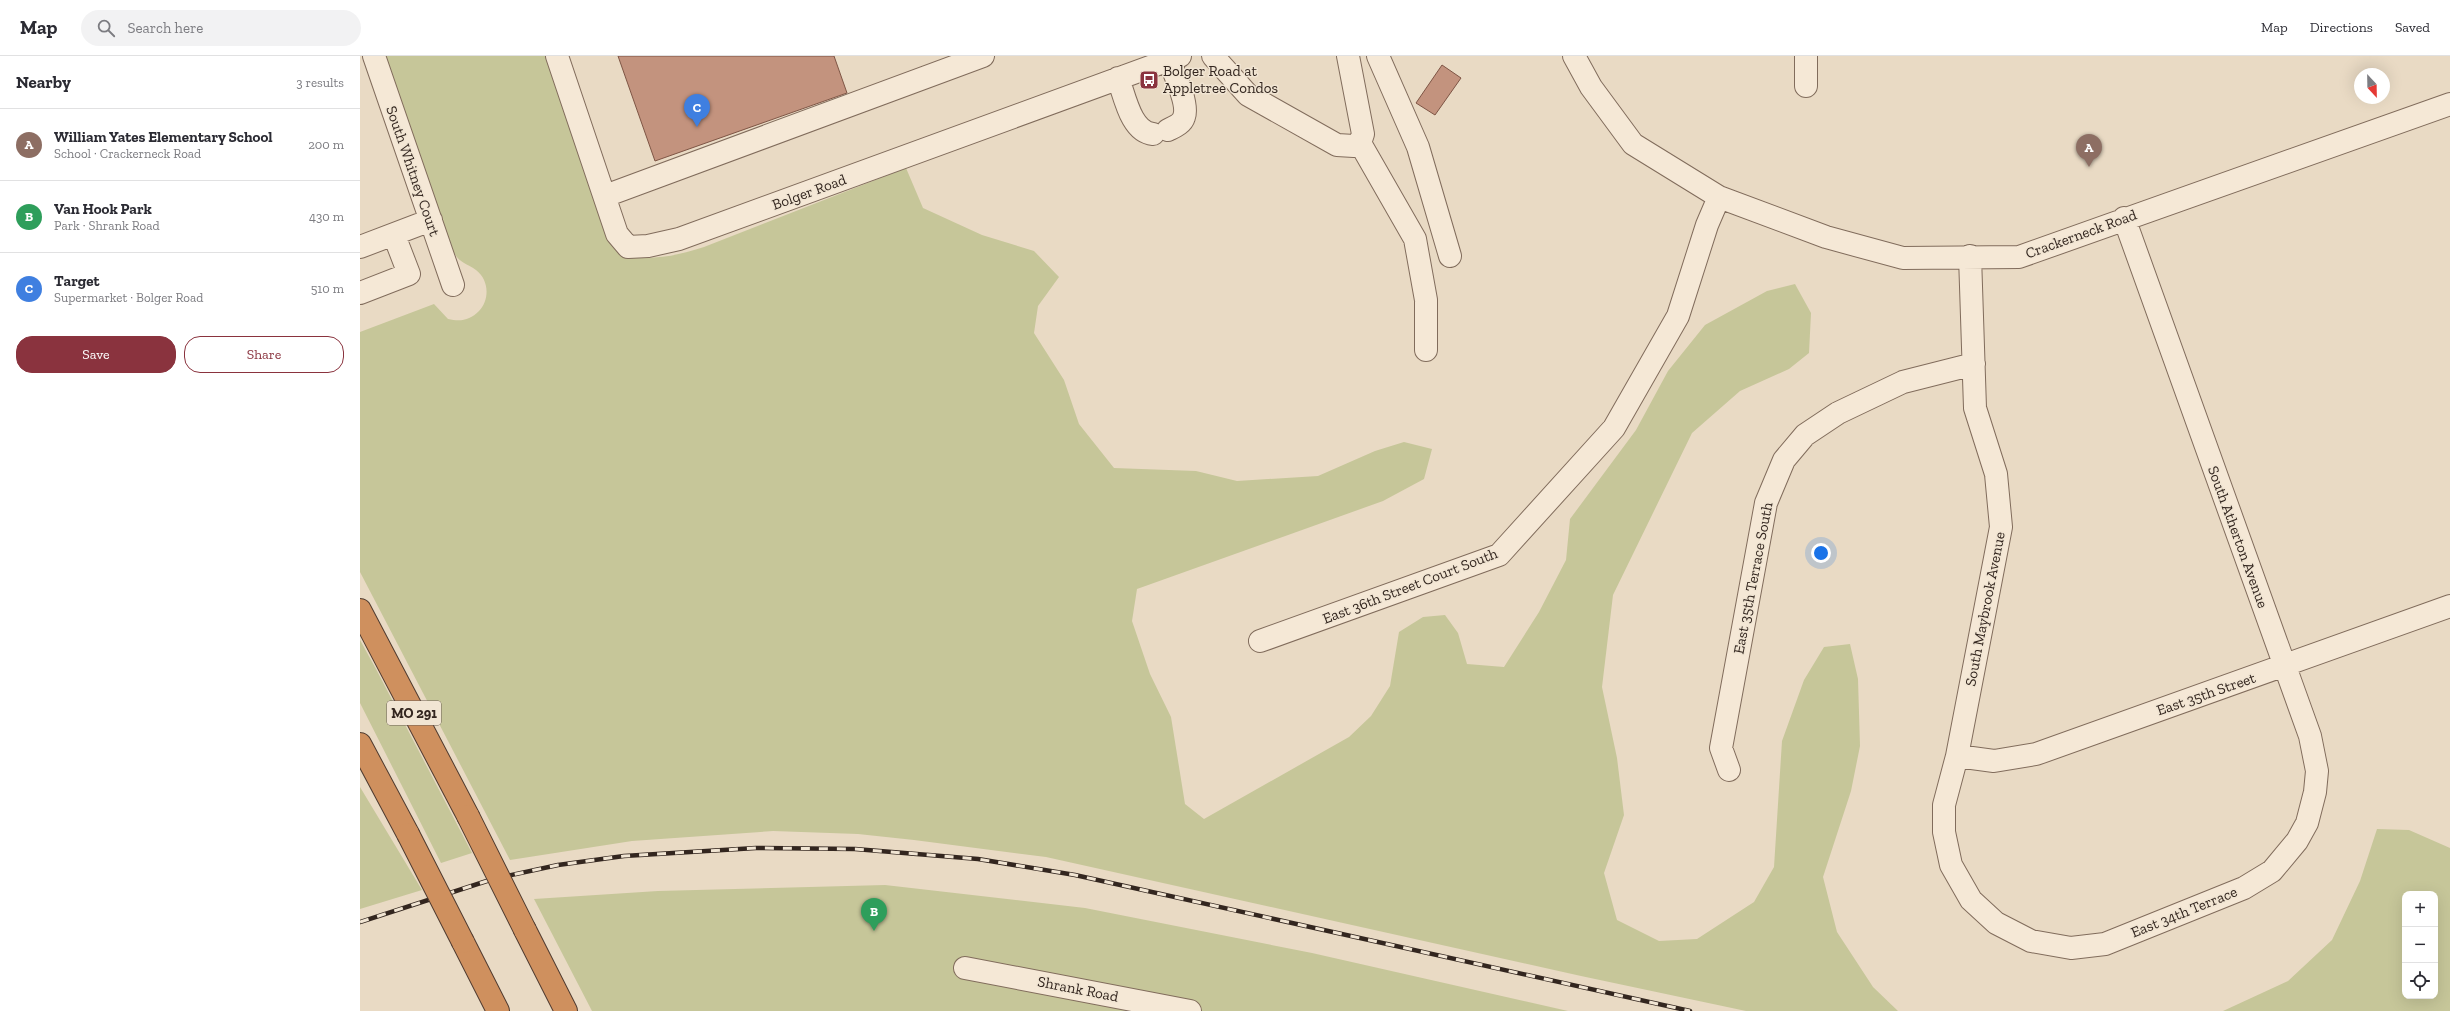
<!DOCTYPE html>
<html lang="en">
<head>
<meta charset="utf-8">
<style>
  body { margin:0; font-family:"Zilla Slab",serif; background:#f2f2f3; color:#2b2b33 }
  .controls { position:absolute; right:12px; bottom:12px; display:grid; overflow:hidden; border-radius:8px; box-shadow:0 4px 16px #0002 }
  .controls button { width:36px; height:36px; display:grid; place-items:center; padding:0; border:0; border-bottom:1px solid #e1e1e2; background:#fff; color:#2b2b33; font:20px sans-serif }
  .compass { position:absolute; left:1994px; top:12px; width:36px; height:36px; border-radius:50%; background:#fff; box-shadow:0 4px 16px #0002; rotate:158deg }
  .you { position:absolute; left:1461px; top:497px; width:14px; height:14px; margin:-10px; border:3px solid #fff; border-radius:50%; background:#1a73e8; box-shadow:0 0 0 6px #1a73e833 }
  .badge { display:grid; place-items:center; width:26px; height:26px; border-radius:50%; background:#8a333e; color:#fff; font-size:13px; font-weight:700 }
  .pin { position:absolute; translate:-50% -33px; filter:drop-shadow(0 1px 2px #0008) }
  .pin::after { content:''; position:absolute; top:21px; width:14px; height:12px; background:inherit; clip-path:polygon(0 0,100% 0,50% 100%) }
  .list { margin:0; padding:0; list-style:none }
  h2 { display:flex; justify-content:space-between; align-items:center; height:52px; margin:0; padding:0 16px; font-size:17px }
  h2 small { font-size:13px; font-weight:400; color:#7c7c81 }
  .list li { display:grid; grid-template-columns:26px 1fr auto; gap:12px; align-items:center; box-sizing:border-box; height:72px; padding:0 16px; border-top:1px solid #e1e1e2 }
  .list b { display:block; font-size:15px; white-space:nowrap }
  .list p { margin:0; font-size:13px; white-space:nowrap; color:#7c7c81 }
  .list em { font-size:13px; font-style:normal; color:#7c7c81 }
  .actions { display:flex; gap:8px; padding:12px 16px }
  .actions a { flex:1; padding:9px 0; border:1px solid #8a333e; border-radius:16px; text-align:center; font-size:14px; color:#8a333e }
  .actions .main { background:#8a333e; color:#fff }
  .icon { flex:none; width:22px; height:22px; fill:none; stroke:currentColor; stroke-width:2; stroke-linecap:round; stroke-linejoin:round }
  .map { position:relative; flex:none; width:2090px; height:955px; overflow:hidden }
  header { display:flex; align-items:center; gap:24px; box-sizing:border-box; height:56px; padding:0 20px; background:#fff; border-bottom:1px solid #e1e1e2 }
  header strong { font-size:19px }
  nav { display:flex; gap:22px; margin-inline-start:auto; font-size:14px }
  .search { width:280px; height:36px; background:#f2f2f3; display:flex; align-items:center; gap:10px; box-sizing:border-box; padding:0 14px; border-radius:22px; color:#7c7c81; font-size:15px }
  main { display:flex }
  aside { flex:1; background:#fff }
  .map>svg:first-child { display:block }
  .green { fill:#c6c699; fill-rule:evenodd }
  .building { fill:#c3937e; stroke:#7e5545 }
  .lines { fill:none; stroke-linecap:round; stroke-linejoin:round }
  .minor-casing { stroke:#816c5c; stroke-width:24 }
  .highway-casing { stroke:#503b30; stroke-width:24 }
  .minor { stroke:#f5e8d6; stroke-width:22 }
  .highway { stroke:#cf905e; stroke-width:22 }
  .rail-casing { stroke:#33261f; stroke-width:4.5 }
  .rail { stroke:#f1e5d3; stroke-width:3; stroke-dasharray:9; stroke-linecap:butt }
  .highway-bridge-casing { stroke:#503b30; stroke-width:24; stroke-linecap:butt }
  .highway-bridge { stroke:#cf905e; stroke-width:22 }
  .labels { text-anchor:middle; stroke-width:3; stroke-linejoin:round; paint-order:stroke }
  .shield { fill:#f1e5d3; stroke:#6c5f55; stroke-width:1 }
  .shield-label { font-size:14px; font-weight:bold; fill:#33261f }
  .poi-label { font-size:15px; fill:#33261f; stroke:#f1e5d3; text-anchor:start }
  .street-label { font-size:15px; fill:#33261f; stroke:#f1e5d3 }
</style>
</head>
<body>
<header>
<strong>Map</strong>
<div class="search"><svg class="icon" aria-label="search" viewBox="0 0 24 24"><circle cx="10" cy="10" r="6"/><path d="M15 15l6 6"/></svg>Search here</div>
<nav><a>Map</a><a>Directions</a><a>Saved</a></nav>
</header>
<main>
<aside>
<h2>Nearby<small>3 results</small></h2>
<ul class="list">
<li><span class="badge" style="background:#8d6e63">A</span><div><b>William Yates Elementary School</b><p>School · Crackerneck Road</p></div><em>200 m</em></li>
<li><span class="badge" style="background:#2e9e5b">B</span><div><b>Van Hook Park</b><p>Park · Shrank Road</p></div><em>430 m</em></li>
<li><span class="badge" style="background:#3f7fe0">C</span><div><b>Target</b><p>Supermarket · Bolger Road</p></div><em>510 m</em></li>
</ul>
<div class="actions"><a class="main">Save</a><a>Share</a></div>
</aside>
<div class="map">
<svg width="2090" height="955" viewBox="0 0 2090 955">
  <rect width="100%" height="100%" fill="#e9dac4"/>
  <path class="green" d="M 23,0 L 187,0 L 270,201 C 297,204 319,199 344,191 L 546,112 L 563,152 L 622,179 L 674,195 L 699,221 L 678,250 L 674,277 L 704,324 L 719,368 L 754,412 L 836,415 L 877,425 L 958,420 L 1015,395 L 1044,386 L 1072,393 L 1064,423 L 1023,445 L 777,533 L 772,565 L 790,618 L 811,661 L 825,748 L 844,763 L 989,681 L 1011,660 L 1030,630 L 1039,576 L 1063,561 L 1085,559 L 1098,577 L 1107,608 L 1144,611 L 1179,556 L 1206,504 L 1210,463 L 1276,374 L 1308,315 L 1345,269 L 1407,235 L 1435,228 L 1451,257 L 1449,297 L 1429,313 L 1380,335 L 1332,377 L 1253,539 L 1242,631 L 1257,702 L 1264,759 L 1244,817 L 1257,864 L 1299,885 L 1337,883 L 1394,846 L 1414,811 L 1422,685 L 1444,624 L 1464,591 L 1490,588 L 1498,623 L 1500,690 L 1491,735 L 1463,821 L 1477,876 L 1513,931 L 1538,955 L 1386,955 L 1221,920 L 686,801 L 554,784 L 498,778 L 413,775 L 272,785 L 150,804 L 0,516 L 0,276 L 74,248 L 88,263 C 101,266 110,264 119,255 C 130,243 129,224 116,214 C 106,207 99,207 93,195 Z
    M 0,584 L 16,613 L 112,797 L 81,807 L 0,647 Z
    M 0,731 L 62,834 L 0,853 Z
    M 2017,773 L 2049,774 L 2090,792 L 2090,955 L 1863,955 L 1928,925 L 1972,884 L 2000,825 ZM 2045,838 L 2075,838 L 2075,940 L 2045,940 Z
    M 525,829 L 725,852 L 952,897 L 1208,955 L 232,955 L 174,843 L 298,835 Z"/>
  <path class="building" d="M 258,0 L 474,0 L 487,37 L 295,105 Z
    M 1082,9 L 1101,22 L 1075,59 L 1056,47 Z"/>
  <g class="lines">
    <defs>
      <path id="minor" d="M 14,0 L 93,229
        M 197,0 L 257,178 L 268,191 L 288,190 L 319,183 L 820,0
        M 853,0 L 888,39 L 977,89 L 994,90 L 1000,87 L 1003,78 L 988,0
        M 1018,0 L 1058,91 L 1090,200
        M 1214,0 L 1231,31 L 1273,88 L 1359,141 L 1466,181 L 1543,202 L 1659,201 L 2090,48
        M 1446,0 L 1446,30
        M 758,22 C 765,41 771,76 793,78
        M 808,74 C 814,71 822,68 824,61 C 829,48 814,17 809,4
        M 1000,87 L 1055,183 L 1066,244 L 1066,294
        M 245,140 L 623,0
        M 0,191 L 71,164
        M 1610,200 L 1615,352 L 1636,418 L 1641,471 L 1597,700 L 1584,749 L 1584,776 L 1591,809 L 1611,844 L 1636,867 L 1671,885 L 1711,892 L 1745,888 L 1884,832 L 1912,815 L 1937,785 L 1947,767 L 1955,736 L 1957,715 L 1950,680 L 1764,162
        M 0,237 L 49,218 L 34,179
        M 900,585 L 1139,499 L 1254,372 L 1318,260 L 1347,169 L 1359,141
        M 1597,700 L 1634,705 L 1676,698 L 2090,550
        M 1369,714 L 1361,692 L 1406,447 L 1424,404 L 1445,379 L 1478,357 L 1543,326 L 1614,308
        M 605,912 L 830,955"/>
      <path id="highway" d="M 0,554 L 108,760
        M 0,688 L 48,778
        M 165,874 L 206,955
        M 103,886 L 138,955"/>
    </defs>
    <use href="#minor" class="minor-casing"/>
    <use href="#highway" class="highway-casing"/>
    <use href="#minor" class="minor"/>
    <use href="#highway" class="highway"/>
    <defs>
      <path id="rail" d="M 0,866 L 133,823 L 198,809 L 264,800 L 396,792 L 495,793 L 618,803 L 715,819 L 1330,955"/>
    </defs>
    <use href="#rail" class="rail-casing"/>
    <use href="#rail" class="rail"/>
    <defs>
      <path id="highway-bridge" d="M 108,760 L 165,874
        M 48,778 L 103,886"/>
    </defs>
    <use href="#highway-bridge" class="highway-bridge-casing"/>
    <use href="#highway-bridge" class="highway-bridge"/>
  </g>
  <defs>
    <symbol id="bus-square" viewBox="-11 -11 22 22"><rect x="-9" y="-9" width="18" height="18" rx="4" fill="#8a333e" stroke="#f1e5d3"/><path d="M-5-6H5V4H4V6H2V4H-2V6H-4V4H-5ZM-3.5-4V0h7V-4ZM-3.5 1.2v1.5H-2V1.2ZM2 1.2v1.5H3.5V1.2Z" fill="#fff"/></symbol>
  </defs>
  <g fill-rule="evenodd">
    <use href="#bus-square" x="778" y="13" width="22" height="22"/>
  </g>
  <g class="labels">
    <rect class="shield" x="27" y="645" width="54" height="24" rx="3"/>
    <g class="shield-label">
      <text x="54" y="662">MO 291</text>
    </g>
    <g class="poi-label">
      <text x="803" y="20">Bolger Road at<tspan x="803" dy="17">Appletree Condos</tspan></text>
    </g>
    <g class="street-label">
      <text transform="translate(53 115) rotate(71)" y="5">South Whitney Court</text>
      <text transform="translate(449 136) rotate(-20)" y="5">Bolger Road</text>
      <text transform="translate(1721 178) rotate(-20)" y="5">Crackerneck Road</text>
      <text transform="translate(1878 481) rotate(70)" y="5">South Atherton Avenue</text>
      <text transform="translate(1393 522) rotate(-79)" y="5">East 35th Terrace South</text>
      <text transform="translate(1050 530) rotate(-21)" y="5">East 36th Street Court South</text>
      <text transform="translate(1625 553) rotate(-79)" y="5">South Maybrook Avenue</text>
      <text transform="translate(1846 638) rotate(-19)" y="5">East 35th Street</text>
      <text transform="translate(1824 856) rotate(-22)" y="5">East 34th Terrace</text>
      <text transform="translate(718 933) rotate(11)" y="5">Shrank Road</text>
    </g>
  </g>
</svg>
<div class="controls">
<button>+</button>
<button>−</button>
<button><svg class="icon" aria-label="locate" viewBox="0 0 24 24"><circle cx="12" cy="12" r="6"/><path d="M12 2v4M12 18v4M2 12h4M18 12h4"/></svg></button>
</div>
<svg class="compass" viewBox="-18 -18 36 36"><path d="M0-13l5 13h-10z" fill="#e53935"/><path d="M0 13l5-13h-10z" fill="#7c7c81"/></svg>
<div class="you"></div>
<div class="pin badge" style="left:1729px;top:111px;background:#8d6e63">A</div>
<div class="pin badge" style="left:514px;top:875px;background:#2e9e5b">B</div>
<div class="pin badge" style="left:337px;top:71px;background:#3f7fe0">C</div>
</div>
</main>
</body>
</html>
